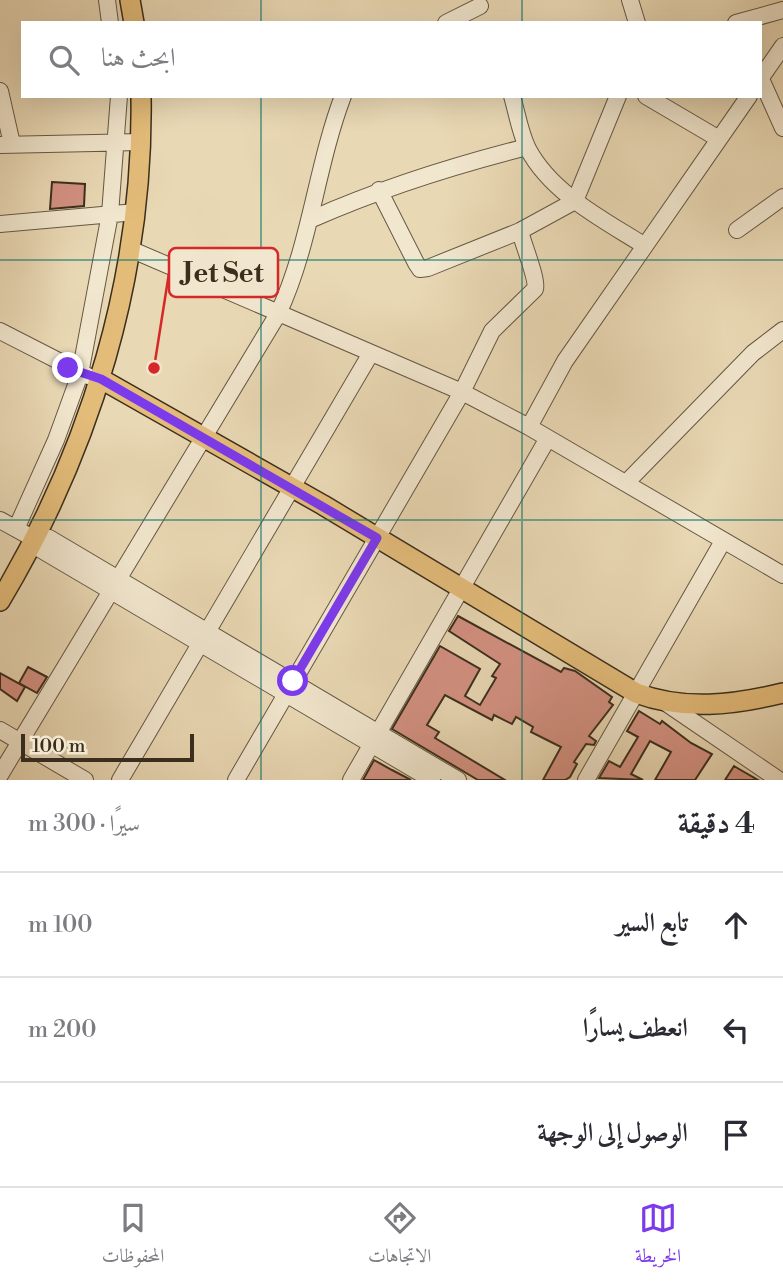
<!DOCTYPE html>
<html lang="ar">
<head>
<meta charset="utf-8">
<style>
  body { margin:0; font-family:"Libre Bodoni",Amiri,serif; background:#f7f7f7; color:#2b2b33; direction:rtl }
  .scale { position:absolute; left:21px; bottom:18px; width:173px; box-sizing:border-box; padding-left:7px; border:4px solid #3b2e1d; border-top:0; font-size:19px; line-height:24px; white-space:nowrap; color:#3b2e1d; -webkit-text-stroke:5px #f1e6ce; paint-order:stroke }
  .stop { position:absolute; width:21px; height:21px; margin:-16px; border:5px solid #7c3aed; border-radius:50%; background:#fff }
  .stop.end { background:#7c3aed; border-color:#fff; box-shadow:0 2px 7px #0008 }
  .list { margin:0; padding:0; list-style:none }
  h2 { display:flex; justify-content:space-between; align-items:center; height:91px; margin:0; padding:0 28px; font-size:30px }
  h2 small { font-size:23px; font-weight:400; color:#7c7c81 }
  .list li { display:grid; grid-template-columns:46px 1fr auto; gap:21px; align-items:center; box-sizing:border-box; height:105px; padding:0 28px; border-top:2px solid #e1e1e2 }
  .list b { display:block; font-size:26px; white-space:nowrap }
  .list em { font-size:23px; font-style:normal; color:#7c7c81 }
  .icon { flex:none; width:38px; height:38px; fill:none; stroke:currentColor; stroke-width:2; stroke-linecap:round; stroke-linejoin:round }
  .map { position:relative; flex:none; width:783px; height:780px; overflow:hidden; direction:ltr }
  .search { position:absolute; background:#fff; box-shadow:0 7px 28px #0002; left:21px; right:21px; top:21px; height:77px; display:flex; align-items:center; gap:18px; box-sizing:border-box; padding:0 24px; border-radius:0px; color:#7c7c81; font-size:26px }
  .sheet { height:406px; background:#fff }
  nav { display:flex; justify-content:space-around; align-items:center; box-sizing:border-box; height:98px; border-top:2px solid #e1e1e2; background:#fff; font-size:19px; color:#7c7c81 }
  nav a { display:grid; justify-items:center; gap:4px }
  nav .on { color:#7c3aed }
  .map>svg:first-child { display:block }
  .building { fill:#d49182; stroke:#3b2e1d; stroke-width:2 }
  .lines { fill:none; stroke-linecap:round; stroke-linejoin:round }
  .minor-casing { stroke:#665843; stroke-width:18 }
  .major-casing { stroke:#3b2e1d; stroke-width:22 }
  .minor { stroke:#f1e6ce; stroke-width:16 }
  .major { stroke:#e4bc7a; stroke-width:19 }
  .route { stroke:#7c3aed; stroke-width:9 }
  .grid { fill:none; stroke:#0f766e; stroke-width:2; stroke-opacity:0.55 }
  .leader { fill:none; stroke:#d62828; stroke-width:2.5 }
  .callout-dot { fill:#d62828; stroke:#f1e6ce; stroke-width:2.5 }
  .callout { fill:#f1e6ce; stroke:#d62828; stroke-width:2.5 }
  .callout-label { font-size:28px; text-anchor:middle; font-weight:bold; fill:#3b2e1d }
</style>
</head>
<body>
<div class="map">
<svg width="783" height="780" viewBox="0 0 783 780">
  <rect width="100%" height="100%" fill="#e9d8b4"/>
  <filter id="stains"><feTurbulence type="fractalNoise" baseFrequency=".00286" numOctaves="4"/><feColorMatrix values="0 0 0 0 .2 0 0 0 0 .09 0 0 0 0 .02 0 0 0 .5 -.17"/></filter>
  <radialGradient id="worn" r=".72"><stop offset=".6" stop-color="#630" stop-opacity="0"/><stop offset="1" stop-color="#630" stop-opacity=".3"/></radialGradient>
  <path class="building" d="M 52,182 L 85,184 L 84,206 L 50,209 Z
    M 458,616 L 561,672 L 564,668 L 575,671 L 612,697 L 609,702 L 613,705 L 589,736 L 596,741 L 594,745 L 586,744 L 574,762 L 577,764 L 570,777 L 565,780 L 543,780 L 561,747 L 531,732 L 533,727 L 516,717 L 512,724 L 494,715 L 492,720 L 445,695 L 427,725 L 439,732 L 435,738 L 505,780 L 478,780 L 392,729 L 440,646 L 480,669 L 465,696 L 480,705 L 496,678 L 492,676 L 500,664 L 449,631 Z
    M 28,667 L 47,677 L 37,693 L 19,683 Z
    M 0,673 L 25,687 L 17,701 L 0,689 Z
    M 639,711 L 660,724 L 662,721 L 691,743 L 712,754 L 695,780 L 655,780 L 671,752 L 650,741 L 631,774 L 643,780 L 599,778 L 609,761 L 620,767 L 638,737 L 627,731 Z
    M 374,760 L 392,770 L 411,780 L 363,780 Z
    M 734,766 L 739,769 L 758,780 L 725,780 Z"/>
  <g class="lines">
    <defs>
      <path id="minor" d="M 107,0 L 110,23
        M 630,0 L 637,23
        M 446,23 L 480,6
        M 736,23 L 783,10
        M 760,79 L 783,46
        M 761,79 L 783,128
        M 0,91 L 12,144
        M 512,96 C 517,113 520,133 528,149 C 552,194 604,220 645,246
        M 646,96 L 719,139
        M 0,145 L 141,142
        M 379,190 L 416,263 L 420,269 L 428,268 L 520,231 L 575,201 L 618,96
        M 312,219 C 382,188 452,166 527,147
        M 0,224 L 136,212
        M 737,230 L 783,197
        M 130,249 L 462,392 L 529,427 L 783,575
        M 0,331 L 88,376
        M 529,427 L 565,361 L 749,96
        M 626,483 L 753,353 L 783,330
        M 0,520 L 29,536 L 33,545 L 432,780
        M 16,529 L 56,440 L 80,374 L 110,214 L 119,96
        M 29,536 L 49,538 L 458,780
        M 663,701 L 779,780
        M 0,730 L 85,780
        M 0,775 L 278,314 C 311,243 316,167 343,96
        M 120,780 L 371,353
        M 236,780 L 462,392 L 492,331 L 535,289 C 538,280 523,244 520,231
        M 351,780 L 548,438
        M 586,780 L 723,541"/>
      <path id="major" d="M 130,0 L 134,23
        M 101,379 L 323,505 L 636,693 C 685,711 733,705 783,693
        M 0,601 C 91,448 144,275 141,96"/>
    </defs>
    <use href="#minor" class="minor-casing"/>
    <use href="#major" class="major-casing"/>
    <use href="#minor" class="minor"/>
    <use href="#major" class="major"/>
  </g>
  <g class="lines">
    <path class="route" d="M 68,368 L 101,379 L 377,538 L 293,681"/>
  </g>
  <path class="grid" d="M 261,0 L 261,23M 522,0 L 522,23M 261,96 L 261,780M 522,96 L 522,780M 0,260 L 783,260M 0,520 L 783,520"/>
  <path class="leader" d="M154 368L169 273"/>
  <circle class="callout-dot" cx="154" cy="368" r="7"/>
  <rect class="callout" x="169" y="248" width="109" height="49" rx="7"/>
  <g class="callout-label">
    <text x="223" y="282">Jet Set</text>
  </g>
  <rect width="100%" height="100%" filter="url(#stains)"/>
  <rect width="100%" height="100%" fill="url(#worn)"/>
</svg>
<div class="scale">100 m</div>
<div class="stop" style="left:293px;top:681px"></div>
<div class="stop end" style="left:68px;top:368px"></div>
<div class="search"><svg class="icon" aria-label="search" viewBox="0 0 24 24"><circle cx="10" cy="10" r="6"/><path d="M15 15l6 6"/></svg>ابحث هنا</div>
</div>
<section class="sheet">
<h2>4 دقيقة<small>سيرًا · 300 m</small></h2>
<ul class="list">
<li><svg class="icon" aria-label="ahead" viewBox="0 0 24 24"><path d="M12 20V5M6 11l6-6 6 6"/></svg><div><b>تابع السير</b></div><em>100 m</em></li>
<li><svg class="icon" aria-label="left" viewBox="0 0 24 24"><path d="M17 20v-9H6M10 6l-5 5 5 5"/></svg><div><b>انعطف يسارًا</b></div><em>200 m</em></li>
<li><svg class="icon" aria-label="arrive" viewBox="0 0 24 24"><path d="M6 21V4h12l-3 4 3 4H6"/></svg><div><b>الوصول إلى الوجهة</b></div></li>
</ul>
</section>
<nav>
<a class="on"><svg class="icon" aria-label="map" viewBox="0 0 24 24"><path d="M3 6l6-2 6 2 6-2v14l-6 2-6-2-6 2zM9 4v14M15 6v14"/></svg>الخريطة</a>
<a><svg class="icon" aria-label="directions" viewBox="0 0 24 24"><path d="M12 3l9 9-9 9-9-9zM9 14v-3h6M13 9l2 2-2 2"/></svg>الاتجاهات</a>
<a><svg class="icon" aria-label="saved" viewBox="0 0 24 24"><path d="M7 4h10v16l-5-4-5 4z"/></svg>المحفوظات</a>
</nav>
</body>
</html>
